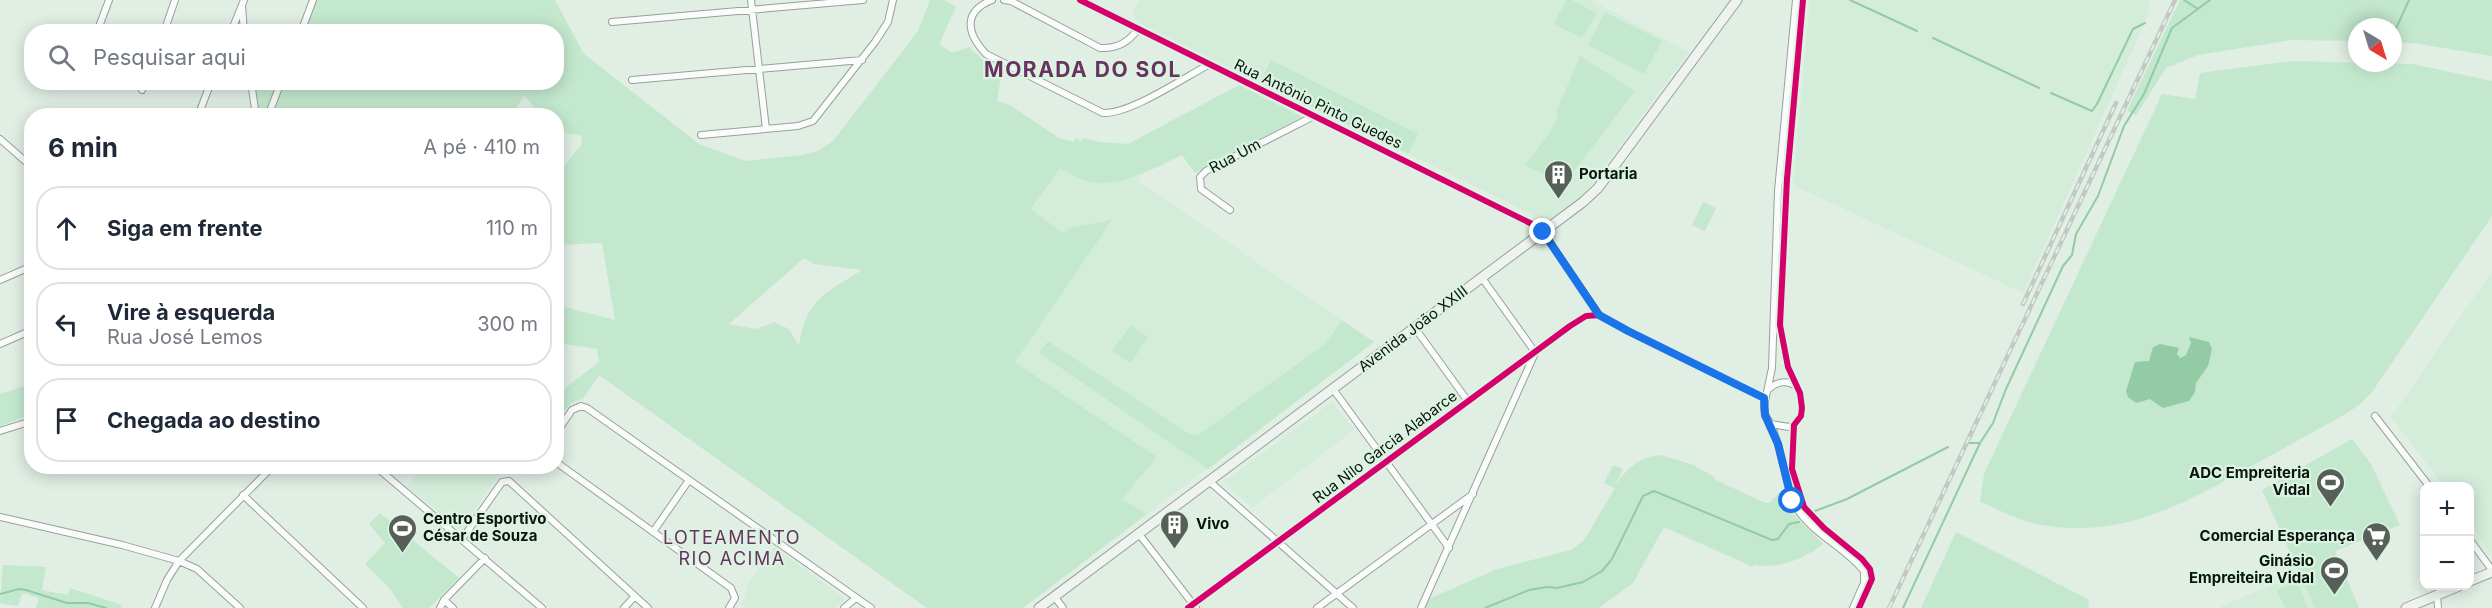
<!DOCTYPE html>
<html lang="pt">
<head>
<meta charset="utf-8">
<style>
  body { margin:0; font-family:Inter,sans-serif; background:#f6f6f7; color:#1f2937 }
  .controls { position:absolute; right:18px; bottom:18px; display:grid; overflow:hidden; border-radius:12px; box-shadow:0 3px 15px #0003 }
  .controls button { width:54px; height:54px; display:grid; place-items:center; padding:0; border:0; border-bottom:2px solid #e0e1e3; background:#fff; color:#1f2937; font:30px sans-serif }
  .compass { position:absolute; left:2348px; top:18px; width:54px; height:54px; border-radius:50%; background:#fff; box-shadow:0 3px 15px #0003; rotate:142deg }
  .stop { position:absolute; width:18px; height:18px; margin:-14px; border:4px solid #1a73e8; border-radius:50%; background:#fff }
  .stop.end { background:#1a73e8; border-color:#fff; box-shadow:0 2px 6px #0008 }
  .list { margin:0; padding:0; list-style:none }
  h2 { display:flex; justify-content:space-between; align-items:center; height:78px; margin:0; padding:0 24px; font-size:26px }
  h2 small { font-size:20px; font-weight:400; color:#747a83 }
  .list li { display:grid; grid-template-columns:39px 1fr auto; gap:18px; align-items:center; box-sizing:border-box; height:84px; margin:0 12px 12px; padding:0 12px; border:2px solid #e0e1e3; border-radius:24px }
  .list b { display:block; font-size:22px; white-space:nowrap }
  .list p { margin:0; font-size:20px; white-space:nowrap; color:#747a83 }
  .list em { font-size:20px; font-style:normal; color:#747a83 }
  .icon { flex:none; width:33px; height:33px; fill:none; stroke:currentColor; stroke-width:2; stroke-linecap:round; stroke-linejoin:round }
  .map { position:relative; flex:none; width:2492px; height:608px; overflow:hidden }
  .search { position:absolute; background:#fff; box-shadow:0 3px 15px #0003; left:24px; top:24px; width:540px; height:66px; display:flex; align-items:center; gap:15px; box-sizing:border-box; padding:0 21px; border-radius:24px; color:#747a83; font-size:22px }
  .panel { position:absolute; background:#fff; box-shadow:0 3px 15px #0003; left:24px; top:108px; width:540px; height:366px; border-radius:24px }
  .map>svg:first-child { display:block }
  .built { fill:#d4eddb }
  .green { fill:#c3e8ce; fill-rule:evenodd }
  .water { fill:#93cba4 }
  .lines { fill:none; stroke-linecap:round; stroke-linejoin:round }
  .stream { stroke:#93cba4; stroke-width:2 }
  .street-casing { stroke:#96a29a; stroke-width:8 }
  .secondary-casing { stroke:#96a29a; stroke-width:11 }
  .street { stroke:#fafcfb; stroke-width:6 }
  .secondary { stroke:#eff3f0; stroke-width:9 }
  .rail-casing { stroke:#c4c8c5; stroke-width:4.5 }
  .rail { stroke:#daf4e1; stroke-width:2; stroke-dasharray:7; stroke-linecap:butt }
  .cycleway-casing { stroke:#daf4e1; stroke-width:10 }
  .cycleway { stroke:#d6006c; stroke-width:6 }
  .route { stroke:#1a73e8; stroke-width:8 }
  .labels { text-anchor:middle; stroke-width:4.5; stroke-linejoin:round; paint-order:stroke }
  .street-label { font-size:15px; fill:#0b140e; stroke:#daf4e1 }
  .poi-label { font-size:15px; font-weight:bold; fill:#0b140e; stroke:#daf4e1; text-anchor:start }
  .quarter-label { font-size:18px; letter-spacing:1.5px; fill:#693260; stroke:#daf4e1 }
  .district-label { font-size:21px; font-weight:bold; letter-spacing:1.5px; fill:#693260; stroke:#daf4e1 }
</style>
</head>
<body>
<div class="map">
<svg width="2492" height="608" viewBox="0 0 2492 608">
  <rect width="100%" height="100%" fill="#e0eee4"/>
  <path class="built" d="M 1139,0 L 1591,0 L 1689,52 L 1584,194 L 1555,217 L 1546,221 L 1138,23 L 1134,18 L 1133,11 Z
    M 1810,0 L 2150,0 L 2148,13 L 2139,36 L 2023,293 L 1793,185 Z
    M 1060,167 L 1080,179 L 1115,182 L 1140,175 L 1138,181 L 1374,342 L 1147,514 L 1122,499 L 1157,457 L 992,415 L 1063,233 L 1031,209 Z
    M 2492,271 L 2492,555 L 2470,523 L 2470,486 L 2444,486 L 2391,417 Z
    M 1332,402 L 1354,430 L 1252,508 L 1224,482 Z
    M 422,467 L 505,467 L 460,529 L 407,487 Z
    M 774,547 L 843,597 L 844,600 L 835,608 L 746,608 L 741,603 L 745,596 L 746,587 Z
    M 2300,573 L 2315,608 L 2218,608 L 2238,599 Z"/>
  <path class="green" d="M 317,0 L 555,0 L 584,54 L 699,144 L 745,161 L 803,155 L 818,151 L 833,141 L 918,31 L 930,0 L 944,0 L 956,7 L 939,44 L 952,53 L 969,47 L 984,61 L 1002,70 L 997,101 L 1010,105 L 1059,138 L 1073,142 L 1076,138 L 1081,141 L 1083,138 L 1100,142 L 1128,144 L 1239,85 L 1303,117 L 1195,173 L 1182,155 C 1151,169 1116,192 1080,179 C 1073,176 1066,171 1060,168 L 1031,209 L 1063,233 L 1069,228 L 1112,220 L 1015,362 L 1157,457 L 1122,499 L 1147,514 L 1023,608 L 927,608 L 599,375 L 583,399 L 571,403 L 560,416 L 557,413 L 557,400 L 569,385 L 599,362 L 597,349 L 557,343 L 557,305 L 615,320 L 602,243 L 557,245 L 557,175 L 581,145 L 582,136 L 557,131 L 556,116 L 541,115 L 524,95 L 512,115 L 272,115 L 285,83 L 556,82 L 556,32 L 305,31 ZM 804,258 L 814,264 L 862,270 C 825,294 807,297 799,346 L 789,329 L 774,322 L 757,329 L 729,324 Z
    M 1567,0 L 1572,0 L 1597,13 L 1582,38 L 1553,24 Z
    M 2180,0 L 2492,0 L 2492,56 L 2413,43 L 2393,42 L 2393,27 L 2357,27 L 2357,41 L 2291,40 L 2198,55 L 2166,68 L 2136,115 L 2127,111 Z
    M 1605,12 L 1662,41 L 1644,74 L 1588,45 Z
    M 1580,56 L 1635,91 L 1564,184 L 1525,165 C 1534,152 1560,124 1557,110 Z
    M 1271,60 L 1418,134 L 1408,154 L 1260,82 Z
    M 2292,61 L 2413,64 L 2492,81 L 2492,216 L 2372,392 L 2359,405 L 2344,415 C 2312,433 2280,450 2248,468 C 2178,507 2119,540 2036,524 C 2017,520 1998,509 1980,502 L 1984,474 L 2162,94 L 2195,99 L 2200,73 Z
    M 255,83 L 277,83 L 263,115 L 260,115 Z
    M 1703,202 L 1716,208 L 1705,231 L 1692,225 Z
    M 1342,320 L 1374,342 L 1208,469 L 1039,353 L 1048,341 L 1191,435 L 1198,435 L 1324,345 Z
    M 1131,325 L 1148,337 L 1131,363 L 1112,351 Z
    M 31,384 L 31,414 L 0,426 L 0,394 Z
    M 2352,439 L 2371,464 L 2400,525 L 2335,551 L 2359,608 L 2315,608 L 2262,490 Z
    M 1660,455 L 1691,464 L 1715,477 L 1714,479 L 1765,503 L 1770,503 L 1778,494 L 1784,492 L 1792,513 L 1823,544 C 1804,559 1779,569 1754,565 L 1753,567 L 1664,527 L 1633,583 L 1599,608 L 1425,608 L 1429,599 L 1497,569 L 1571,550 L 1585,539 L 1615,488 L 1604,483 L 1613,465 L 1623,469 L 1615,486 C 1627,468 1638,458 1660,455 Z
    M 380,513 L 459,578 L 429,608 L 403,608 L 389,588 L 365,564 L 385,543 L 369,524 Z
    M 1956,532 L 2088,599 L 2089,608 L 1921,608 Z
    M 3,565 L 46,567 L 42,590 L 68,595 L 70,588 L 122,605 L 121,608 L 36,608 L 39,598 L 22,593 L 18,606 L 0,603 Z
    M 2297,581 L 2308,608 L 2285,608 L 2277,590 Z"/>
  <path class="water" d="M 2189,337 L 2209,342 L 2212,349 L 2208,366 L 2196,383 L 2195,392 L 2189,401 L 2163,408 L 2150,399 L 2136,403 L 2128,397 L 2126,391 L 2135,362 L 2149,361 L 2153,347 L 2160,344 L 2179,348 L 2177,354 L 2180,358 L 2186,355 L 2191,343 Z"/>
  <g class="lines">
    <path class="stream" d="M 1850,0 L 1917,31
      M 2184,0 L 2198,9
      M 2393,35 L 2409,0
      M 1933,38 L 2039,88
      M 2051,93 L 2092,111 L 2097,104 L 2133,29 L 2145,23
      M 1969,443 L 1980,443
      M 1815,511 L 1847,499 L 1948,447
      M 0,594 L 19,589 L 26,590 L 67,603 L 88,603 L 106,608
      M 1485,608 L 1529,590 L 1547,587 L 1557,588 L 1583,582 L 1602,571 L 1612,559 L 1643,496 L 1654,491 L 1772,540 L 1778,539 L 1789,524 L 1799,522
      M 1903,608 L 1980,443 L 1993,423 L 2006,389 L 2063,266 L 2072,255 L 2076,234 L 2098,196 L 2124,126 L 2144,94 L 2172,28 L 2210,0"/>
    <defs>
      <path id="street" d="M 751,0 L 766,129
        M 992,0 C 962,12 967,34 986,54 L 1103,113 C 1131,114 1183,78 1210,64
        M 1004,0 L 1011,1 L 1100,48 C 1116,49 1129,42 1138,29
        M 1080,0 L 1532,224 L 1548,238 L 1600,315 L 1628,331 L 1764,398
        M 1796,0 L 1778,191 L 1772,368 L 1764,406 L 1765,415 L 1771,424 L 1778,444 L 1792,501 C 1810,534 1842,544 1864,571 L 1864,583 L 1853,608
        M 1803,0 L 1787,179 L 1780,325 L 1788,367 L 1800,393 L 1802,408 L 1801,416 L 1794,425 L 1792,469 L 1804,507 L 1824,528 L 1862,559 L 1870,569 L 1872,579 L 1859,608
        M 242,6 L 244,32
        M 612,22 L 863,0
        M 97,32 L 109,0
        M 164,32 L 175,0
        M 231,32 L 244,0
        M 301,32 L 313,0
        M 632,80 L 862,60
        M 251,82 L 256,116
        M 142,90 L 145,82
        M 198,116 L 211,82
        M 268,116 L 281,82
        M 701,135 L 798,126 L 813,121 L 875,42 L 888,22 L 893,0
        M 0,139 L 32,167
        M 1230,210 L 1201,189 L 1200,177 L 1206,171 L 1314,116
        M 1482,278 L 1535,352
        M 0,280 L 32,266
        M 1415,328 L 1467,400
        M 0,344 L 32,330
        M 1333,389 L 1449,548
        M 1769,389 C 1777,381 1788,380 1797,387
        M 2375,416 L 2429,486
        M 1771,424 L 1789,427 L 1794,425
        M 0,431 L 32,421
        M 556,433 L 572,410 L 581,406 L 587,408 L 871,608
        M 556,462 L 731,588 L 735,598 L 729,608
        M 375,466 L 542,608
        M 1209,481 L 1353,608
        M 243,495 L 363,608
        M 0,517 L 122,545 L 179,561 L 197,569 L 240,608
        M 653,532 L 689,480
        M 1139,534 L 1196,608
        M 462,539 L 502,482 L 509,481 L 648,608
        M 2470,540 L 2492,570
        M 2437,594 L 2438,608
        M 1054,596 L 1063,608
        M 444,600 L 453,608
        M 155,608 L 167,580 L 179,561 L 273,466
        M 440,608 L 444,600 L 485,558
        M 624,608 L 635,596
        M 844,608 L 856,598
        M 1188,608 L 1570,326 L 1586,316 L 1600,315
        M 1317,608 L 1473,494
        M 1421,608 L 1535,353"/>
      <path id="secondary" d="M 2470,581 L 2492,572
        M 1039,608 L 1583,202 L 1598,188 L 1737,0
        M 2406,608 L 2459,586"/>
    </defs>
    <use href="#street" class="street-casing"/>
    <use href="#secondary" class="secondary-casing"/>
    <use href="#street" class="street"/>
    <use href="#secondary" class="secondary"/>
    <defs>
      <path id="rail" d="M 2023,304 L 2116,103
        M 1889,608 L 2175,0"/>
    </defs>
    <use href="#rail" class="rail-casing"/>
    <use href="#rail" class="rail"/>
    <defs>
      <path id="cycleway" d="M 1080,0 L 1532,224 L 1548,238 L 1600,315 L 1628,331 L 1764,398
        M 1803,0 L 1787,179 L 1780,325 L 1788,367 L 1800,393 L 1802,408 L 1801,416 L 1794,425 L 1792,469 L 1804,507 L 1824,528 L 1862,559 L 1870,569 L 1872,579 L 1859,608
        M 1188,608 L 1570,326 L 1586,316 L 1600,315"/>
    </defs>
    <use href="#cycleway" class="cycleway-casing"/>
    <use href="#cycleway" class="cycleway"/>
  </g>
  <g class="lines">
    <path class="route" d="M 1543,232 L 1599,315 L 1628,331 L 1764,398 L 1765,415 L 1778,444 L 1792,501"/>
  </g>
  <defs>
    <symbol id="building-pin" viewBox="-11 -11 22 30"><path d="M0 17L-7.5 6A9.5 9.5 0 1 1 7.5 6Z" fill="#566059" stroke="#daf4e1"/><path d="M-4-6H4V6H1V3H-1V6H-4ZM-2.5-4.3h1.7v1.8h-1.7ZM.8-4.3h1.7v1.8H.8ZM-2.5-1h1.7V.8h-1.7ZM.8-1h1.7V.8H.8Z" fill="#fff"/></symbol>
    <symbol id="stadium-pin" viewBox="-11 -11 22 30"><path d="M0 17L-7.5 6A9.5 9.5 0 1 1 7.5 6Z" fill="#566059" stroke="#daf4e1"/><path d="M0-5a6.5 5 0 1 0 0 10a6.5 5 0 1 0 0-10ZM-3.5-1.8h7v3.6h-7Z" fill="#fff"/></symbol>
    <symbol id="supermarket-pin" viewBox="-11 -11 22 30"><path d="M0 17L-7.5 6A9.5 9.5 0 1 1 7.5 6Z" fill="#566059" stroke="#daf4e1"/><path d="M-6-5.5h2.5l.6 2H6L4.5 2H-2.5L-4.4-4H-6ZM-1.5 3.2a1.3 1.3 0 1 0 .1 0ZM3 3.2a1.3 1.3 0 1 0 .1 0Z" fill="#fff"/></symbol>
  </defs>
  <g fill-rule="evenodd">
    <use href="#building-pin" x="1542" y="158" width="33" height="45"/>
    <use href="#stadium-pin" x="2314" y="466" width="33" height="45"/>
    <use href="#building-pin" x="1158" y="508" width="33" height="45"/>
    <use href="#stadium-pin" x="386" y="512" width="33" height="45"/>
    <use href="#supermarket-pin" x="2360" y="520" width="33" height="45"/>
    <use href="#stadium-pin" x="2318" y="554" width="33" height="45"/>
  </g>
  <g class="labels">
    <g class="street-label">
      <text transform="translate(1318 104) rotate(26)" y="5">Rua Antônio Pinto Guedes</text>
      <text transform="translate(1235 156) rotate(-28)" y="5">Rua Um</text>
      <text transform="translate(1413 329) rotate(-37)" y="5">Avenida João XXIII</text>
      <text transform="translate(1385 447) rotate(-37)" y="5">Rua Nilo Garcia Alabarce</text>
    </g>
    <g class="poi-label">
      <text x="1579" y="179">Portaria</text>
      <text x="2310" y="478" text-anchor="end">ADC Empreiteria<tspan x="2310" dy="17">Vidal</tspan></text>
      <text x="423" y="524">Centro Esportivo<tspan x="423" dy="17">César de Souza</tspan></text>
      <text x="1196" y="529">Vivo</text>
      <text x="2355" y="541" text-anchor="end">Comercial Esperança</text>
      <text x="2314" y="566" text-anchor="end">Ginásio<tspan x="2314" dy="17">Empreiteira Vidal</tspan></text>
    </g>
    <g class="quarter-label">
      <text x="732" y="544">LOTEAMENTO<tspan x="732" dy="21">RIO ACIMA</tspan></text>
    </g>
    <g class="district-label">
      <text x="1083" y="77">MORADA DO SOL</text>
    </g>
  </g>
</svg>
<div class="controls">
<button>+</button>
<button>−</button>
</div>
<svg class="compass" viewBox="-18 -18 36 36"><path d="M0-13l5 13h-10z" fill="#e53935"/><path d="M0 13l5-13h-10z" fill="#747a83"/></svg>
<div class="stop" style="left:1792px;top:501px"></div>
<div class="stop end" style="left:1543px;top:232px"></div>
<div class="search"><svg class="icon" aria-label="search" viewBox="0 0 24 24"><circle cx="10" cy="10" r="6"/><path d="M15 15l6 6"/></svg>Pesquisar aqui</div>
<section class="panel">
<h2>6 min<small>A pé · 410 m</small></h2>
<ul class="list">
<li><svg class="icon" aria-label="ahead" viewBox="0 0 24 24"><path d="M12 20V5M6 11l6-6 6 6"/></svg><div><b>Siga em frente</b></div><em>110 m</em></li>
<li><svg class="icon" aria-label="left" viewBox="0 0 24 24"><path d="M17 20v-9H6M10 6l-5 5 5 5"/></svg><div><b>Vire à esquerda</b><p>Rua José Lemos</p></div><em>300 m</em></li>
<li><svg class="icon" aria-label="arrive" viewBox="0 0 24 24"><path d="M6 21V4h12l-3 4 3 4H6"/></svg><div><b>Chegada ao destino</b></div></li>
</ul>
</section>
</div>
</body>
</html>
